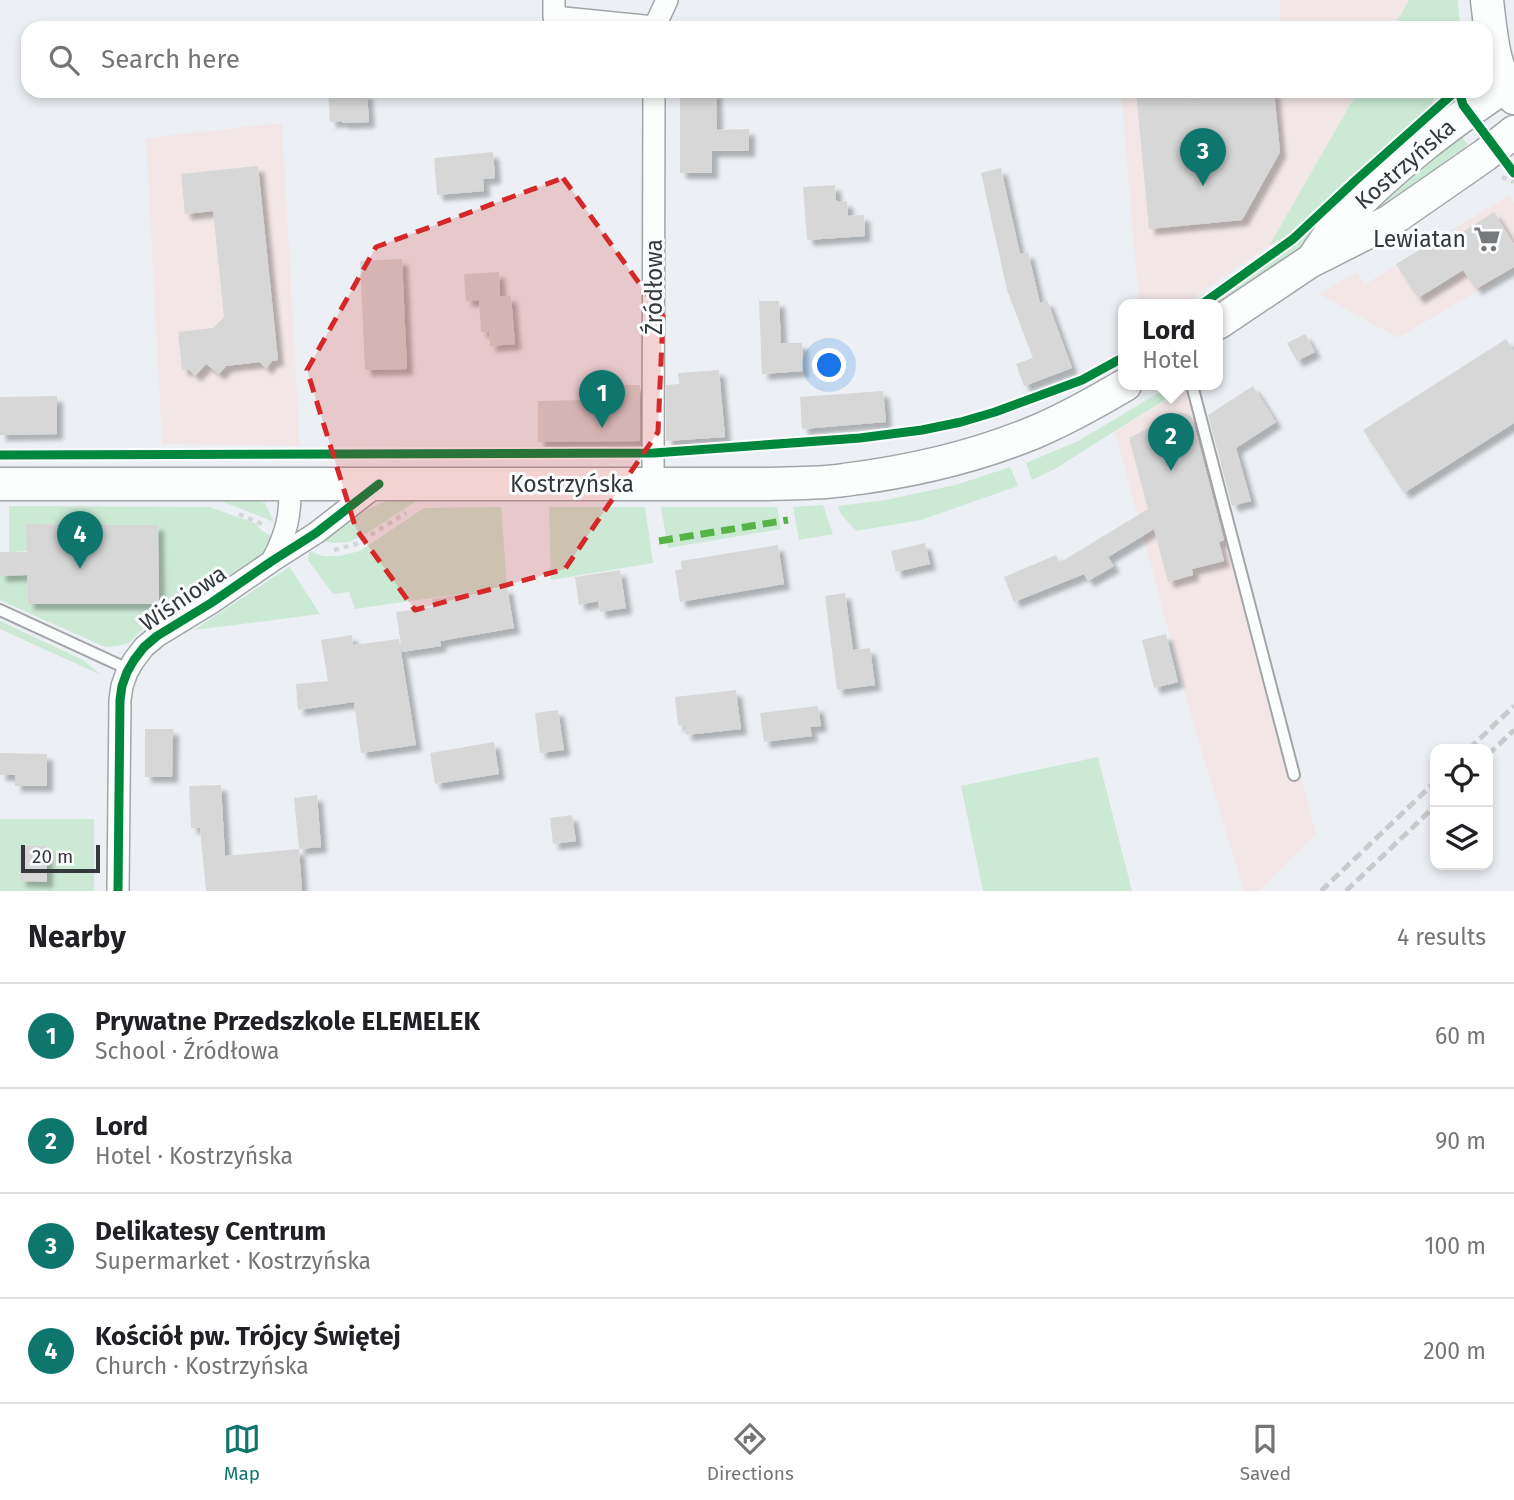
<!DOCTYPE html>
<html lang="en">
<head>
<meta charset="utf-8">
<style>
  body { margin:0; font-family:"Fira Sans",sans-serif; background:#f6f6f6; color:#202124 }
  .controls { position:absolute; right:21px; bottom:21px; display:grid; overflow:hidden; border-radius:14px; box-shadow:0 4px 10px #0003 }
  .controls button { width:63px; height:63px; display:grid; place-items:center; padding:0; border:0; border-bottom:2px solid #e0e0e0; background:#fff; color:#202124; font:35px sans-serif }
  .scale { position:absolute; left:21px; bottom:18px; width:79px; box-sizing:border-box; padding-left:7px; border:4px solid #36393c; border-top:0; font-size:19px; line-height:24px; white-space:nowrap; color:#36393c; -webkit-text-stroke:5px #fbfcfe; paint-order:stroke }
  .you { position:absolute; left:830px; top:366px; width:24px; height:24px; margin:-18px; border:5px solid #fff; border-radius:50%; background:#1a73e8; box-shadow:0 0 0 10px #1a73e833 }
  .badge { display:grid; place-items:center; width:46px; height:46px; border-radius:50%; background:#0f766e; color:#fff; font-size:23px; font-weight:700 }
  .pin { position:absolute; translate:-50% -58px; filter:drop-shadow(0 2px 4px #0008) }
  .pin::after { content:''; position:absolute; top:37px; width:24px; height:21px; background:inherit; clip-path:polygon(0 0,100% 0,50% 100%) }
  .popup { position:absolute; left:1118px; top:299px; width:105px; height:91px; box-sizing:border-box; display:grid; place-content:center; border-radius:14px; background:#fff; filter:drop-shadow(0 2px 5px #0005); font-size:23px; white-space:nowrap; color:#757577 }
  .popup b { font-size:26px; color:#202124 }
  .popup::after { content:''; position:absolute; left:50%; top:100%; margin-left:-14px; border:14px solid transparent; border-top-color:#fff }
  .list { margin:0; padding:0; list-style:none }
  h2 { display:flex; justify-content:space-between; align-items:center; height:91px; margin:0; padding:0 28px; font-size:30px }
  h2 small { font-size:23px; font-weight:400; color:#757577 }
  .list li { display:grid; grid-template-columns:46px 1fr auto; gap:21px; align-items:center; box-sizing:border-box; height:105px; padding:0 28px; border-top:2px solid #e0e0e0 }
  .list b { display:block; font-size:26px; white-space:nowrap }
  .list p { margin:0; font-size:23px; white-space:nowrap; color:#757577 }
  .list em { font-size:23px; font-style:normal; color:#757577 }
  .icon { flex:none; width:38px; height:38px; fill:none; stroke:currentColor; stroke-width:2; stroke-linecap:round; stroke-linejoin:round }
  .map { position:relative; flex:none; width:1514px; height:891px; overflow:hidden }
  .search { position:absolute; background:#fff; box-shadow:0 4px 10px #0003; left:21px; right:21px; top:21px; height:77px; display:flex; align-items:center; gap:18px; box-sizing:border-box; padding:0 24px; border-radius:21px; color:#757577; font-size:26px }
  .sheet { height:511px; background:#fff }
  nav { display:flex; justify-content:space-around; align-items:center; box-sizing:border-box; height:98px; border-top:2px solid #e0e0e0; background:#fff; font-size:19px; color:#757577 }
  nav a { display:grid; justify-items:center; gap:4px }
  nav .on { color:#0f766e }
  .map>svg:first-child { display:block }
  .commercial { fill:#f3e6e6 }
  .green { fill:#cbe9d5 }
  .building { fill:#d7d7d7; filter:url(#shadow) }
  .lines { fill:none; stroke-linecap:round; stroke-linejoin:round }
  .lane-casing { stroke:#a2a5a8; stroke-width:14 }
  .street-casing { stroke:#a2a5a8; stroke-width:24 }
  .secondary-casing { stroke:#a2a5a8; stroke-width:35 }
  .path { stroke:#d5d6d8; stroke-width:4.5; stroke-dasharray:5 5; stroke-linecap:butt }
  .lane { stroke:#fcfdfd; stroke-width:10 }
  .street { stroke:#fcfdfd; stroke-width:21 }
  .secondary { stroke:#fcfdfd; stroke-width:32 }
  .rail { stroke:#c8cacb; stroke-width:5; stroke-dasharray:10 5; stroke-linecap:butt }
  .quiet { stroke:#56b346; stroke-width:7; stroke-dasharray:14 7; stroke-linecap:butt }
  .cycleway-casing { stroke:#fbfcfe; stroke-width:13 }
  .cycleway { stroke:#00873e; stroke-width:9 }
  .marked { fill:#d62828; fill-opacity:0.2; stroke:#d62828; stroke-width:5; stroke-dasharray:14 9; stroke-linejoin:round }
  .labels { text-anchor:middle; stroke-width:6; stroke-linejoin:round; paint-order:stroke }
  .street-label { font-size:23px; fill:#36393c; stroke:#fbfcfe }
  .poi-label { font-size:23px; fill:#36393c; stroke:#fbfcfe; text-anchor:end }
</style>
</head>
<body>
<div class="map">
<svg width="1514" height="891" viewBox="0 0 1514 891">
  <defs>
    <filter id="shadow"><feDropShadow dx="6" dy="6" stdDeviation="2" flood-color="#0004"/></filter>
  </defs>
  <rect width="100%" height="100%" fill="#ecf0f4"/>
  <path class="commercial" d="M 1280,0 L 1409,0 L 1393,28 L 1280,28 Z
    M 1121,91 L 1358,91 L 1269,246 L 1182,305 L 1139,305 Z
    M 282,123 L 300,446 L 162,444 L 146,138 Z
    M 1509,195 L 1514,203 L 1514,269 L 1398,338 L 1319,294 L 1357,272 L 1364,285 Z
    M 1189,385 L 1198,385 L 1316,834 L 1260,891 L 1244,891 L 1193,723 L 1115,432 Z"/>
  <path class="green" d="M 1409,0 L 1458,0 L 1460,28 L 1393,28 Z
    M 1358,91 L 1439,91 L 1430,106 L 1290,235 L 1269,246 Z
    M 1439,113 L 1446,114 L 1303,246 L 1226,301 L 1218,303 L 1213,302 L 1290,248 L 1373,170 Z
    M 1460,134 L 1468,145 L 1378,209 L 1376,206 L 1404,180 Z
    M 1172,385 L 1180,385 L 1179,391 L 1053,470 L 1032,480 L 1026,463 L 1078,441 Z
    M 1010,467 L 1018,486 L 921,520 L 856,531 L 841,514 L 838,506 L 886,500 L 955,485 Z
    M 421,498 L 361,537 L 348,542 L 335,543 L 322,541 C 343,527 367,504 393,500 C 402,498 412,499 421,498 Z
    M 216,499 L 254,499 L 265,503 L 274,522 Z
    M 823,505 L 833,534 L 799,540 L 793,507 Z
    M 9,506 L 209,507 L 255,523 L 262,531 L 274,537 L 270,547 L 230,577 L 190,602 L 145,627 L 129,643 L 118,646 L 105,647 L 0,600 L 0,576 L 27,575 L 28,604 L 159,603 L 158,525 L 27,524 L 27,551 L 9,552 Z
    M 501,507 L 507,587 L 355,609 L 349,592 L 333,594 L 308,560 L 309,551 L 323,556 L 339,556 L 360,551 L 424,508 Z
    M 549,507 L 645,507 L 653,563 L 551,580 Z
    M 661,507 L 777,507 L 781,529 L 668,548 Z
    M 289,566 L 320,614 L 194,630 L 289,567 Z
    M 0,621 L 83,660 L 101,675 L 0,629 Z
    M 1098,757 L 1132,891 L 983,891 L 961,786 Z
    M 0,819 L 94,819 L 94,891 L 0,891 Z"/>
  <path class="building" d="M 328,91 L 367,93 L 369,122 L 342,123 L 342,121 L 330,122 Z
    M 680,91 L 716,91 L 717,130 L 749,129 L 749,151 L 712,151 L 712,173 L 680,173 Z
    M 1136,91 L 1187,91 L 1188,99 L 1274,91 L 1280,152 L 1242,220 L 1149,229 Z
    M 493,152 L 495,178 L 483,179 L 484,191 L 437,195 L 434,158 Z
    M 258,166 L 278,360 L 272,361 L 266,369 L 260,362 L 226,366 L 219,374 L 206,364 L 195,376 L 189,369 L 182,370 L 178,332 L 213,328 L 224,317 L 213,211 L 185,214 L 181,174 Z
    M 1001,168 L 1020,254 L 1028,252 L 1040,303 L 1047,300 L 1072,368 L 1024,386 L 1016,364 L 1033,358 L 1007,290 L 981,173 Z
    M 835,185 L 836,200 L 838,202 L 847,201 L 848,216 L 864,215 L 865,236 L 807,240 L 803,187 Z
    M 1494,212 L 1514,244 L 1514,267 L 1476,289 L 1463,270 L 1418,298 L 1396,264 L 1441,237 L 1445,243 Z
    M 402,259 L 407,369 L 365,370 L 360,261 Z
    M 499,272 L 500,296 L 511,296 L 515,344 L 490,346 L 489,332 L 481,332 L 479,300 L 466,301 L 464,274 Z
    M 759,301 L 779,301 L 781,343 L 802,343 L 803,371 L 762,374 Z
    M 1305,334 L 1315,352 L 1297,361 L 1287,343 Z
    M 1506,339 L 1514,351 L 1514,423 L 1404,493 L 1363,430 Z
    M 719,370 L 725,437 L 666,441 L 666,385 L 679,384 L 678,373 Z
    M 609,385 L 640,385 L 640,441 L 538,442 L 538,401 L 587,400 L 587,397 L 609,397 Z
    M 1253,386 L 1276,422 L 1236,448 L 1251,501 L 1232,506 L 1208,415 Z
    M 883,391 L 886,422 L 802,429 L 800,397 Z
    M 57,396 L 57,434 L 0,435 L 0,397 Z
    M 1181,412 L 1192,417 L 1224,540 L 1219,542 L 1224,561 L 1192,569 L 1193,575 L 1168,582 L 1154,529 L 1108,557 L 1114,566 L 1088,581 L 1084,574 L 1014,602 L 1004,577 L 1056,555 L 1059,563 L 1148,509 L 1129,438 Z
    M 26,524 L 158,525 L 159,604 L 28,604 L 27,575 L 0,576 L 0,552 L 27,552 Z
    M 925,543 L 930,564 L 896,572 L 891,551 Z
    M 778,545 L 784,584 L 680,602 L 675,570 L 682,569 L 681,561 Z
    M 620,570 L 626,608 L 600,612 L 598,601 L 579,605 L 575,577 Z
    M 507,587 L 514,628 L 440,641 L 441,646 L 402,652 L 396,612 L 434,607 L 432,599 Z
    M 845,593 L 853,650 L 870,648 L 875,685 L 837,690 L 825,596 Z
    M 1166,634 L 1178,682 L 1154,688 L 1142,640 Z
    M 352,635 L 353,645 L 399,639 L 416,745 L 361,753 L 354,702 L 298,710 L 296,684 L 328,681 L 321,640 Z
    M 736,690 L 741,729 L 686,735 L 685,725 L 678,726 L 675,697 Z
    M 818,706 L 821,726 L 810,727 L 812,736 L 764,742 L 760,713 Z
    M 558,710 L 564,750 L 540,753 L 535,713 Z
    M 145,729 L 173,729 L 172,777 L 145,777 Z
    M 494,742 L 499,774 L 435,784 L 430,753 Z
    M 0,753 L 47,754 L 47,786 L 15,786 L 15,775 L 0,775 Z
    M 221,785 L 225,856 L 299,849 L 302,891 L 206,891 L 200,828 L 191,828 L 189,786 Z
    M 317,795 L 321,847 L 299,849 L 294,798 Z
    M 572,815 L 576,841 L 553,844 L 550,818 Z
    M 20,846 L 47,846 L 47,882 L 20,881 Z"/>
  <g class="lines">
    <defs>
      <path id="lane" d="M 1192,385 L 1294,775
        M 0,610 L 128,669"/>
      <path id="street" d="M 554,0 L 554,17 L 654,27
        M 654,28 L 667,0
        M 653,484 L 654,91
        M 272,561 C 286,535 292,513 289,484
        M 118,891 L 120,700 L 122,686 L 127,672 L 134,660 L 144,647 L 157,636 L 211,603 L 272,561 L 316,533 L 379,484"/>
      <path id="secondary" d="M 1487,0 C 1491,33 1493,71 1514,98
        M 1315,256 C 1323,244 1331,231 1341,221 C 1392,166 1452,122 1514,80
        M 1218,323 L 1309,262 L 1390,221 L 1485,155 L 1514,132
        M 0,484 L 764,484 C 791,483 818,484 844,480 C 909,472 975,457 1035,432 C 1066,419 1096,402 1125,385"/>
    </defs>
    <use href="#lane" class="lane-casing"/>
    <use href="#street" class="street-casing"/>
    <use href="#secondary" class="secondary-casing"/>
    <path class="path" d="M 1502,177 L 1514,182
      M 239,514 L 264,525
      M 334,550 L 356,544 L 406,513"/>
    <use href="#lane" class="lane"/>
    <use href="#street" class="street"/>
    <use href="#secondary" class="secondary"/>
    <path class="rail" d="M 1469,749 L 1514,706
      M 1488,755 L 1514,730
      M 1321,891 L 1435,782
      M 1346,891 L 1435,806"/>
    <path class="quiet" d="M 659,541 L 788,520"/>
    <defs>
      <path id="cycleway" d="M 1459,91 L 1463,105 L 1514,173
        M 1201,305 L 1293,239 L 1355,181 L 1456,91
        M 0,455 L 654,453 L 860,438 L 922,430 L 961,422 L 995,412 L 1082,380 L 1124,357
        M 118,891 L 120,700 L 122,686 L 127,672 L 134,660 L 144,647 L 157,636 L 211,603 L 272,561 L 316,533 L 379,484"/>
    </defs>
    <use href="#cycleway" class="cycleway-casing"/>
    <use href="#cycleway" class="cycleway"/>
  </g>
  <path class="marked" d="M 563,178 L 663,316 L 658,432 L 565,569 L 415,610 L 356,529 L 307,370 L 376,247 Z"/>
  <defs>
    <symbol id="supermarket-bare" viewBox="-9 -9 18 18"><path d="M-6-5.5h2.5l.6 2H6L4.5 2H-2.5L-4.4-4H-6ZM-1.5 3.2a1.3 1.3 0 1 0 .1 0ZM3 3.2a1.3 1.3 0 1 0 .1 0Z" fill="#76797c" stroke="#fbfcfe" stroke-width="2.5" paint-order="stroke"/></symbol>
  </defs>
  <g fill-rule="evenodd">
    <use href="#supermarket-bare" x="1468" y="220" width="38" height="38"/>
  </g>
  <g class="labels">
    <g class="street-label">
      <text transform="translate(1405 164) rotate(-41)" y="8">Kostrzyńska</text>
      <text transform="translate(654 287) rotate(-90)" y="8">Źródłowa</text>
      <text x="572" y="492">Kostrzyńska</text>
      <text transform="translate(183 598) rotate(-34)" y="8">Wiśniowa</text>
    </g>
    <g class="poi-label">
      <text x="1466" y="247">Lewiatan</text>
    </g>
  </g>
</svg>
<div class="controls">
<button><svg class="icon" aria-label="locate" viewBox="0 0 24 24"><circle cx="12" cy="12" r="6"/><path d="M12 2v4M12 18v4M2 12h4M18 12h4"/></svg></button>
<button><svg class="icon" aria-label="layers" viewBox="0 0 24 24"><path d="M12 4l9 5-9 5-9-5zM3 14l9 5 9-5"/></svg></button>
</div>
<div class="scale">20 m</div>
<div class="you"></div>
<div class="pin badge" style="left:602px;top:428px">1</div>
<div class="pin badge" style="left:1171px;top:471px">2</div>
<div class="popup"><b>Lord</b>Hotel</div>
<div class="pin badge" style="left:1203px;top:186px">3</div>
<div class="pin badge" style="left:80px;top:569px">4</div>
<div class="search"><svg class="icon" aria-label="search" viewBox="0 0 24 24"><circle cx="10" cy="10" r="6"/><path d="M15 15l6 6"/></svg>Search here</div>
</div>
<section class="sheet">
<h2>Nearby<small>4 results</small></h2>
<ul class="list">
<li><span class="badge">1</span><div><b>Prywatne Przedszkole ELEMELEK</b><p>School · Źródłowa</p></div><em>60 m</em></li>
<li><span class="badge">2</span><div><b>Lord</b><p>Hotel · Kostrzyńska</p></div><em>90 m</em></li>
<li><span class="badge">3</span><div><b>Delikatesy Centrum</b><p>Supermarket · Kostrzyńska</p></div><em>100 m</em></li>
<li><span class="badge">4</span><div><b>Kościół pw. Trójcy Świętej</b><p>Church · Kostrzyńska</p></div><em>200 m</em></li>
</ul>
</section>
<nav>
<a class="on"><svg class="icon" aria-label="map" viewBox="0 0 24 24"><path d="M3 6l6-2 6 2 6-2v14l-6 2-6-2-6 2zM9 4v14M15 6v14"/></svg>Map</a>
<a><svg class="icon" aria-label="directions" viewBox="0 0 24 24"><path d="M12 3l9 9-9 9-9-9zM9 14v-3h6M13 9l2 2-2 2"/></svg>Directions</a>
<a><svg class="icon" aria-label="saved" viewBox="0 0 24 24"><path d="M7 4h10v16l-5-4-5 4z"/></svg>Saved</a>
</nav>
</body>
</html>
